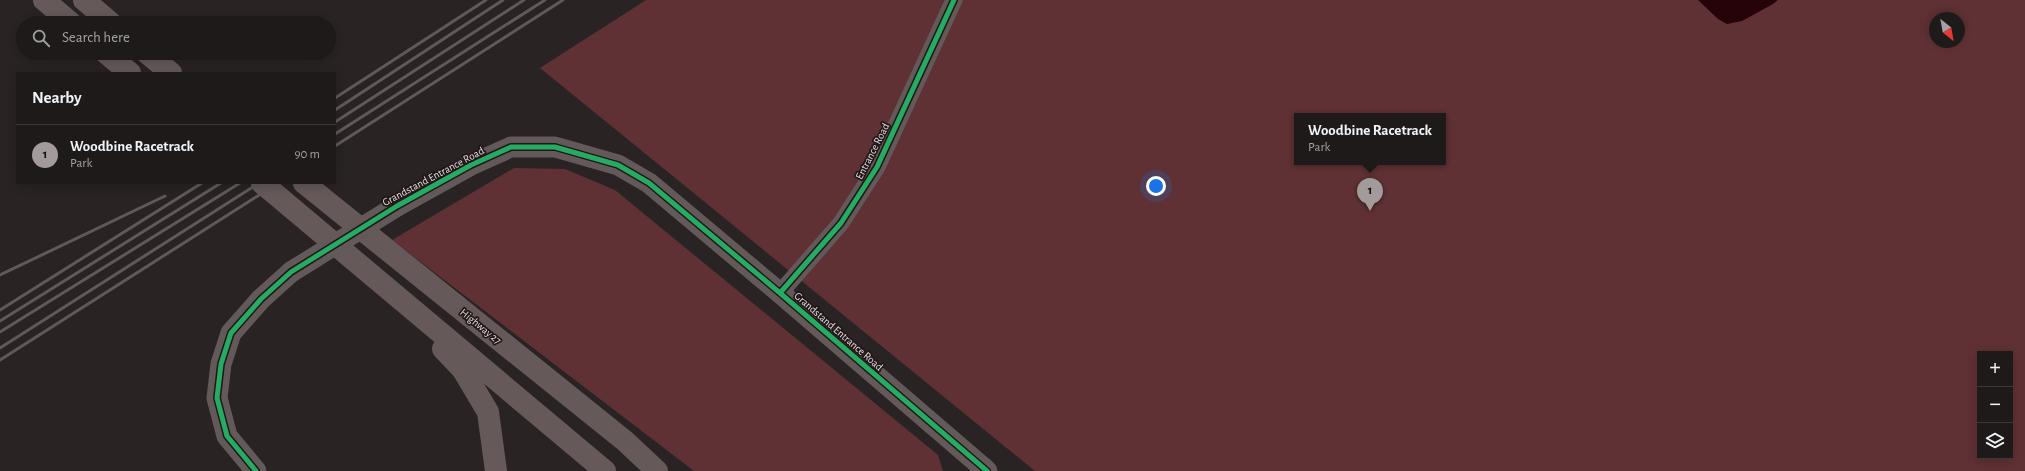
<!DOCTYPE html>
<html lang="en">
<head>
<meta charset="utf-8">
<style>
  body { margin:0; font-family:"Alegreya Sans",sans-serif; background:#2c2727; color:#f1f3f6 }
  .controls { position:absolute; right:12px; bottom:12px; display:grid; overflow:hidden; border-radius:0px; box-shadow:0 2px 10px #0003 }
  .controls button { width:36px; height:36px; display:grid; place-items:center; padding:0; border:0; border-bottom:1px solid #3c3839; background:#1f1a1a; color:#f1f3f6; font:20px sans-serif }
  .compass { position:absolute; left:1929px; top:12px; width:36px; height:36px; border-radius:50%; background:#1f1a1a; box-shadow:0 2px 10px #0003; rotate:149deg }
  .you { position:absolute; left:1156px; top:186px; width:14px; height:14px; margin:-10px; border:3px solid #fff; border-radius:50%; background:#1a73e8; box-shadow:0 0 0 6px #1a73e833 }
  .badge { display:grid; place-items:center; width:26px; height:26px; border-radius:50%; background:#a39b9b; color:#111; font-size:13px; font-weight:700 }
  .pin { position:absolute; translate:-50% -33px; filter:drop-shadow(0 1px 2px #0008) }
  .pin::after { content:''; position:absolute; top:21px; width:14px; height:12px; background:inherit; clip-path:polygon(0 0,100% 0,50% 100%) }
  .popup { position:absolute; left:1294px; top:113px; width:152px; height:52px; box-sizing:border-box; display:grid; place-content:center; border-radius:0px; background:#1f1a1a; filter:drop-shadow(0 1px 3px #0005); font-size:13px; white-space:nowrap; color:#a1a1a2 }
  .popup b { font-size:15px; color:#f1f3f6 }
  .popup::after { content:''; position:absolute; left:50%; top:100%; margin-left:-8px; border:8px solid transparent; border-top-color:#1f1a1a }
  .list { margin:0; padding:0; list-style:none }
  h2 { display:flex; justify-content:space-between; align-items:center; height:52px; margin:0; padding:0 16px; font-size:17px }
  h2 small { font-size:13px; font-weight:400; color:#a1a1a2 }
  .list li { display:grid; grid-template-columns:26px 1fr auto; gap:12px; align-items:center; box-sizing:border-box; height:60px; padding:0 16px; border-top:1px solid #3c3839 }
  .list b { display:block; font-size:15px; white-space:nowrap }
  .list p { margin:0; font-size:13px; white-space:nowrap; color:#a1a1a2 }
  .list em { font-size:13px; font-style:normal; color:#a1a1a2 }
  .icon { flex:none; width:22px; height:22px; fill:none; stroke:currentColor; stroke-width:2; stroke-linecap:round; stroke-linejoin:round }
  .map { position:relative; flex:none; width:2025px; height:471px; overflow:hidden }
  .search { position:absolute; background:#1f1a1a; box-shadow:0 2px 10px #0003; left:16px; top:16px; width:320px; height:44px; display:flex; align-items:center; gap:10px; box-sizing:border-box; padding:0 14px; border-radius:22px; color:#a1a1a2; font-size:15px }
  .panel { position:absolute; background:#1f1a1a; box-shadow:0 2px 10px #0003; left:16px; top:72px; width:320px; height:112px; border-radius:0px }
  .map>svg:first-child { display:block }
  .green { fill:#5f3134; fill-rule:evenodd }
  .water { fill:#250308 }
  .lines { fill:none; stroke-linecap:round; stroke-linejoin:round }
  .minor { stroke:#645959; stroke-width:17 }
  .tertiary { stroke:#645959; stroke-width:21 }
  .primary { stroke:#655959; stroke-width:22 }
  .rail { stroke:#605959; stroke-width:3 }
  .tertiary-bridge { stroke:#645959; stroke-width:21 }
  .cycleway-casing { stroke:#221718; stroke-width:8 }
  .cycleway { stroke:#26ab63; stroke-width:5 }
  .labels { text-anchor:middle; stroke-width:3.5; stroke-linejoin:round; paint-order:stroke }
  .street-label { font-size:11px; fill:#e4dcdc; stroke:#221718 }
</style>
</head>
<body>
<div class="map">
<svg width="2025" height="471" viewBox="0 0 2025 471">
  <rect width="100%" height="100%" fill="#292323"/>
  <path class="green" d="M 646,0 L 2025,0 L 2025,471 L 1035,471 L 540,68 ZM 1935,18 L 1959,18 L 1959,42 L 1935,42 ZM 1297,116 L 1443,116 L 1443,162 L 1297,162 ZM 1980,354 L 2010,354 L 2010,456 L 1980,456 Z
    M 514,168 L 565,169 L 615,190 L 938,455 L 943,471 L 694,471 L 392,240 Z"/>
  <path class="water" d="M 1698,0 L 1778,0 L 1773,4 L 1742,21 L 1727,24 L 1718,19 Z"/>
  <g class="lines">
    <path class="minor" d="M 780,293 L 841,223 L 877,167 L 954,0"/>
    <path class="tertiary" d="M 397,206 L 471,165 L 511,147 L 555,147 L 618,165 L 649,183 L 780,293 L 987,471
      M 256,471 L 227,436 L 217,398 L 221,364 L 231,333 L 261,299 L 291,272"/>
    <path class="primary" d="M 44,0 L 71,23
      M 84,0 L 111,23
      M 106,53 L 130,73
      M 147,53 L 171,73
      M 262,183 L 605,471
      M 304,183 L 625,441 L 657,471
      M 443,349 L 463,370 L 488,412 L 496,471
      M 981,471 L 983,468"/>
    <path class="rail" d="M 335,98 L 486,0
      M 335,110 L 503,0
      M 335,122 L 524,0
      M 335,134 L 545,0
      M 335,146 L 563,0
      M 0,275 L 165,196
      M 0,310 L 202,183
      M 0,321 L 221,183
      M 0,332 L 240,183
      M 0,348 L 259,183
      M 0,360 L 278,183"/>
    <path class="tertiary-bridge" d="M 291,272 L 397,206"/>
    <defs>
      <path id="cycleway" d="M 780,293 L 841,223 L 877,167 L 954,0
        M 256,471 L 227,436 L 217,398 L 221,364 L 231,333 L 261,299 L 291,272 L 397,206 L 471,165 L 511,147 L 555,147 L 618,165 L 649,183 L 780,293 L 987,471"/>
    </defs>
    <use href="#cycleway" class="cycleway-casing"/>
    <use href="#cycleway" class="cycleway"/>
  </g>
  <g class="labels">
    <g class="street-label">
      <text transform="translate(872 151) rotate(-63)" y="4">Entrance Road</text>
      <text transform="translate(433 176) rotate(-28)" y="4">Grandstand Entrance Road</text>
      <text transform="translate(481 326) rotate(39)" y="4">Highway 27</text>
      <text transform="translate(839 331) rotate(41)" y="4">Grandstand Entrance Road</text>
    </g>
  </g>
</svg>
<div class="controls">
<button>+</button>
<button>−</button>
<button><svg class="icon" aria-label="layers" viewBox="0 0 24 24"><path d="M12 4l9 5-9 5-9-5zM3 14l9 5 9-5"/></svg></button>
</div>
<svg class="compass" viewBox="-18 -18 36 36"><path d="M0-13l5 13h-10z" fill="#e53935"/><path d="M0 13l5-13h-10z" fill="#a1a1a2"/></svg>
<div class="you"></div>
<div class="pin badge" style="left:1370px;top:211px">1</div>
<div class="popup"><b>Woodbine Racetrack</b>Park</div>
<div class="search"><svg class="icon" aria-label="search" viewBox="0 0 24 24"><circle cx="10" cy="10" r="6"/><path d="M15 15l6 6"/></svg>Search here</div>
<section class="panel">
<h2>Nearby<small></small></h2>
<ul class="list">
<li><span class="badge">1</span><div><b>Woodbine Racetrack</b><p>Park</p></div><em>90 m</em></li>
</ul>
</section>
</div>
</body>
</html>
